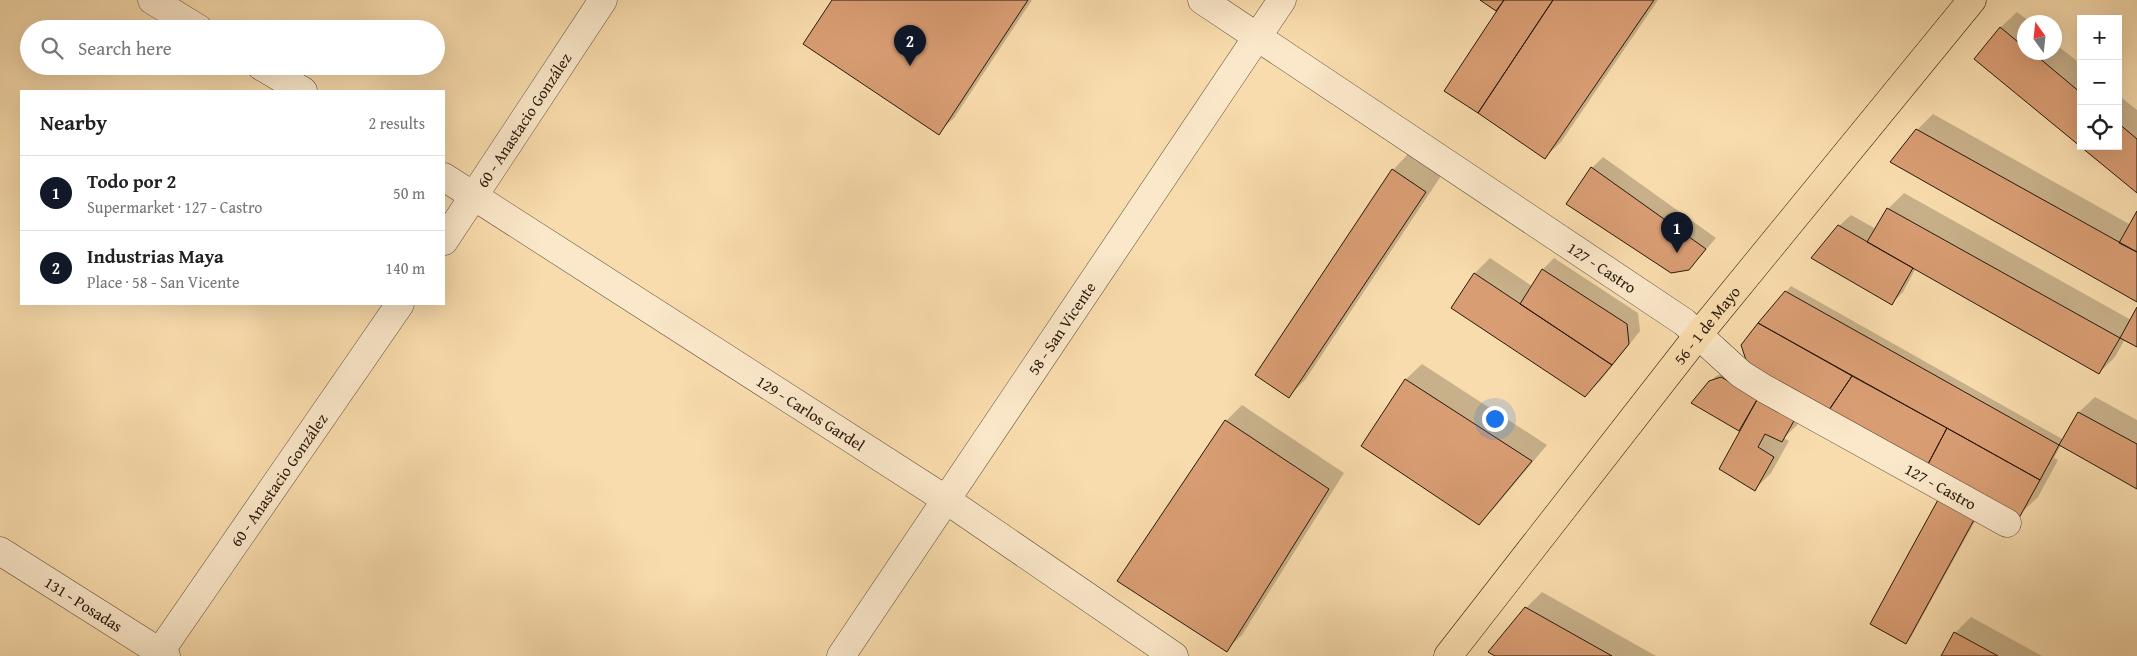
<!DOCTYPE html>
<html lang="en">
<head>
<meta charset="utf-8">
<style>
  body { margin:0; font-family:"Gentium Book Plus",serif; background:#f2f2f2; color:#202124 }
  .controls { position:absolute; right:15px; top:15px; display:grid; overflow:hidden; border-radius:0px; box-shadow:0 5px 20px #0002 }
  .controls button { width:45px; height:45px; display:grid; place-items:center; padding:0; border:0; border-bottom:1px solid #e0e0e0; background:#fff; color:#202124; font:25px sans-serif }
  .compass { position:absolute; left:2017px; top:15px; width:45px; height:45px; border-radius:50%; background:#fff; box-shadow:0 5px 20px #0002; rotate:345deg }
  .you { position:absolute; left:1494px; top:418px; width:18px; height:18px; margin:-12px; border:4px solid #fff; border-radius:50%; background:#1a73e8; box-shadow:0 0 0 8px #1a73e833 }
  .badge { display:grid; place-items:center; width:32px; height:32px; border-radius:50%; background:#111827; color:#fff; font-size:16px; font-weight:700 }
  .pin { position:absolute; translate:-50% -41px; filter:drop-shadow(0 1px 2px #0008) }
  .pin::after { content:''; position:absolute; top:26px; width:18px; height:15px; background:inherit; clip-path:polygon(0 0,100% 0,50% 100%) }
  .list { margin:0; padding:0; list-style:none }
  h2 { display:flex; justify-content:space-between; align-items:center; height:65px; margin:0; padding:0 20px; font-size:21px }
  h2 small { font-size:16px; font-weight:400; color:#757577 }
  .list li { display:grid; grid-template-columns:32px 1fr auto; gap:15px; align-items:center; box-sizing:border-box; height:75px; padding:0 20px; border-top:1px solid #e0e0e0 }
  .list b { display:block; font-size:19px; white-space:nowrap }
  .list p { margin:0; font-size:16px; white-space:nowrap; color:#757577 }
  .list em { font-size:16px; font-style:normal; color:#757577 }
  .icon { flex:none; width:28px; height:28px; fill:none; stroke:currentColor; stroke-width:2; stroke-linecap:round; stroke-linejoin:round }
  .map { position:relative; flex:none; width:2137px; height:656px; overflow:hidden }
  .search { position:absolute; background:#fff; box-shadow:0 5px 20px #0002; left:20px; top:20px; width:425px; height:55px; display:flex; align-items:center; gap:12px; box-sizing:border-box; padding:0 18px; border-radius:28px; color:#757577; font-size:19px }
  .panel { position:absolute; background:#fff; box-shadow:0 5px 20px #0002; left:20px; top:90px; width:425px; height:215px; border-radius:0px }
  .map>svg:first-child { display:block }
  .shadow { fill:#0003 }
  .building { fill:#d99d73; stroke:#27180b }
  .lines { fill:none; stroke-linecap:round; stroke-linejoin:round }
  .minor-casing { stroke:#5c4934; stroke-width:29 }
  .major-casing { stroke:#27180b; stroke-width:29 }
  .minor { stroke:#fbe8ca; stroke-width:28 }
  .major { stroke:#f9dcad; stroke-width:28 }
  .labels { text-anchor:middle; stroke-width:4.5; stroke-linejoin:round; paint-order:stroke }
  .street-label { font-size:16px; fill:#27180b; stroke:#fbe8ca }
</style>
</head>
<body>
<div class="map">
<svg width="2137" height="656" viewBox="0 0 2137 656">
  <rect width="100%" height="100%" fill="#f9dcad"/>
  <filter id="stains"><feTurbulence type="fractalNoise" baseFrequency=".004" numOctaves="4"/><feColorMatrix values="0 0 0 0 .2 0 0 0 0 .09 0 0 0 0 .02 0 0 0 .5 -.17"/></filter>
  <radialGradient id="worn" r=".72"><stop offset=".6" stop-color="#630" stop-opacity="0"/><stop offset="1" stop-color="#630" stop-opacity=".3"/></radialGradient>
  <path class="shadow" d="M 833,0 L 1032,0 L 954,118 L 938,133 Z
    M 1482,0 L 1658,0 L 1561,142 L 1545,157 L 1498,11 Z
    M 2017,12 L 2030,22 L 2024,22 L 2024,52 L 2054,52 L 2054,43 L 2081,64 L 2081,145 L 1975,59 L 2001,27 Z
    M 2118,95 L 2137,110 L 2137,191 L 2118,146 Z
    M 1933,114 L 2131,225 L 2137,213 L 2137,301 L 1917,130 Z
    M 1408,154 L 1441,176 L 1305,380 L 1289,396 L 1393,170 Z
    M 1603,157 L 1716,238 L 1689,269 L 1568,204 L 1592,168 Z
    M 1904,193 L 2131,320 L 2137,310 L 2137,346 L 2125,339 L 2115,357 L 2099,373 L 1916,268 L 1903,292 L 1892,303 L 1839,226 L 1851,215 L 1876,229 L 1888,209 Z
    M 1490,258 L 1532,286 L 1543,269 L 1554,258 L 1638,313 L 1640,331 L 1601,380 L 1585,396 L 1474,274 Z
    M 1791,286 L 2064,440 L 2079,412 L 2095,397 L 2137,420 L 2137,488 L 2061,445 L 2054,458 L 2058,460 L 2038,497 L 2018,516 L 1742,345 Z
    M 1422,364 L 1547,445 L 1495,507 L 1479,523 L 1363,445 L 1406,379 Z
    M 1727,372 L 1810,403 L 1797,425 L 1784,438 L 1789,441 L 1771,473 L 1755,489 L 1743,426 L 1739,430 L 1710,382 L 1716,376 Z
    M 1242,405 L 1344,473 L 1242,635 L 1226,650 L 1119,581 L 1226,421 Z
    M 1940,498 L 1980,512 L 1911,637 L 1905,643 Z
    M 1542,592 L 1656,656 L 1498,656 L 1526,608 Z
    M 1971,617 L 2042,656 L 1942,656 L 1955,633 Z"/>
  <path class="building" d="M 832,0 L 1028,0 L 939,135 L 803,44 Z
    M 1480,0 L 1504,0 L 1496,11 Z
    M 1504,0 L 1553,0 L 1478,113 L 1444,91 Z
    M 1553,0 L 1654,0 L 1545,159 L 1478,113 Z
    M 2000,27 L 2024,47 L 2024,52 L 2032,52 L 2081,93 L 2081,146 L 2118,146 L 2118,123 L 2137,139 L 2137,193 L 1974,59 Z
    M 1916,129 L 2137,252 L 2137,302 L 1890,162 Z
    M 1591,167 L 1706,249 L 1689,270 L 1671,273 L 1566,204 Z
    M 1392,169 L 1426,192 L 1289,398 L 1255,375 Z
    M 1887,208 L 2120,338 L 2099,374 L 1867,242 Z
    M 2137,211 L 2137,252 L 2119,243 Z
    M 1838,225 L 1913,268 L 1892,305 L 1811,258 Z
    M 1542,269 L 1627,324 L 1629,344 L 1612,365 L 1520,304 Z
    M 1474,273 L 1612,365 L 1585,397 L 1451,308 Z
    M 1785,291 L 2059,445 L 2040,480 L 1758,323 Z
    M 2137,307 L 2137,347 L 2120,338 Z
    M 1758,323 L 1852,376 L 1829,410 L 1747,363 L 1741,345 Z
    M 1852,376 L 1947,428 L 1927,466 L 1829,410 Z
    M 1721,377 L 1758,398 L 1739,431 L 1691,403 L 1709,381 Z
    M 1405,379 L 1532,461 L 1479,525 L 1361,446 Z
    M 1758,398 L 1795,419 L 1782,442 L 1765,434 L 1758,447 L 1774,457 L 1755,491 L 1719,469 Z
    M 2078,412 L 2137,444 L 2137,489 L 2059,445 Z
    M 1225,420 L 1329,489 L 1227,652 L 1117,581 Z
    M 1947,428 L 2040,480 L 2019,518 L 1927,466 Z
    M 1939,498 L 1975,518 L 1906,644 L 1870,624 Z
    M 1525,607 L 1612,656 L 1495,656 L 1488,652 Z
    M 1954,632 L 1998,656 L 1941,656 Z"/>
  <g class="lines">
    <defs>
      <g id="minor">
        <path d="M 152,0 L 199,29"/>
        <path id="s1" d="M 1202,0 L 1684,322 L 1741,374 L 1765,389 L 2007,523"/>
        <path d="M 261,66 L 303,91"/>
        <path id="s2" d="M 444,177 L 945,499 L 1174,656"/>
        <path id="s3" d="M 444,241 L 603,0"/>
        <path id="s4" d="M 0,551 L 166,656"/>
        <path id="s5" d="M 157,656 L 400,304"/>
        <path id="s6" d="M 841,656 L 1282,0"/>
      </g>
      <g id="major">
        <path id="s7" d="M 1448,656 L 1699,334 L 1972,0"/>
      </g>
    </defs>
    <use href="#minor" class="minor-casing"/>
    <use href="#major" class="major-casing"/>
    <use href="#minor" class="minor"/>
    <use href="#major" class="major"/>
  </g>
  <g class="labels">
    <g class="street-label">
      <text dy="6" stroke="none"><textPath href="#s3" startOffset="145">60 - Anastacio González</textPath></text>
      <text dy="6" stroke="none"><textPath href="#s1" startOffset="481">127 - Castro</textPath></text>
      <text dy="6" stroke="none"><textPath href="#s7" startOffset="420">56 - 1 de Mayo</textPath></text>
      <text dy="6" stroke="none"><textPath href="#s6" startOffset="395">58 - San Vicente</textPath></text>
      <text dy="6" stroke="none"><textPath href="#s2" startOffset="436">129 - Carlos Gardel</textPath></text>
      <text dy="6" stroke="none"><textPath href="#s5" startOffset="214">60 - Anastacio González</textPath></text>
      <text dy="6" stroke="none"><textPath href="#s1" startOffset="886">127 - Castro</textPath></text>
      <text dy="6" stroke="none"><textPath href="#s4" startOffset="99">131 - Posadas</textPath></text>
    </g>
  </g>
  <rect width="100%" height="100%" filter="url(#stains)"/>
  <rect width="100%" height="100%" fill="url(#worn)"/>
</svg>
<div class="controls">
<button>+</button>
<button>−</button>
<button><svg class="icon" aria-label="locate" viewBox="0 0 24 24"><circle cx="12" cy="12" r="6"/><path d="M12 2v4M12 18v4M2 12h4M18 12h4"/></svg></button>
</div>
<svg class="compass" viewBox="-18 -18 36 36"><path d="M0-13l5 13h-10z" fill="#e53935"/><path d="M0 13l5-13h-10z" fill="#757577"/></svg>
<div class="you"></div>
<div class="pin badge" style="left:1677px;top:253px">1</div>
<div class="pin badge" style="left:910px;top:66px">2</div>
<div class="search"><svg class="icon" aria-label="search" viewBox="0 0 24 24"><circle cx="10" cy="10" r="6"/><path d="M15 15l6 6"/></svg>Search here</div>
<section class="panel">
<h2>Nearby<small>2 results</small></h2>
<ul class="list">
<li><span class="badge">1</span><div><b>Todo por 2</b><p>Supermarket · 127 - Castro</p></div><em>50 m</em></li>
<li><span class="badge">2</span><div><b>Industrias Maya</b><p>Place · 58 - San Vicente</p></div><em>140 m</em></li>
</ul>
</section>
</div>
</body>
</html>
